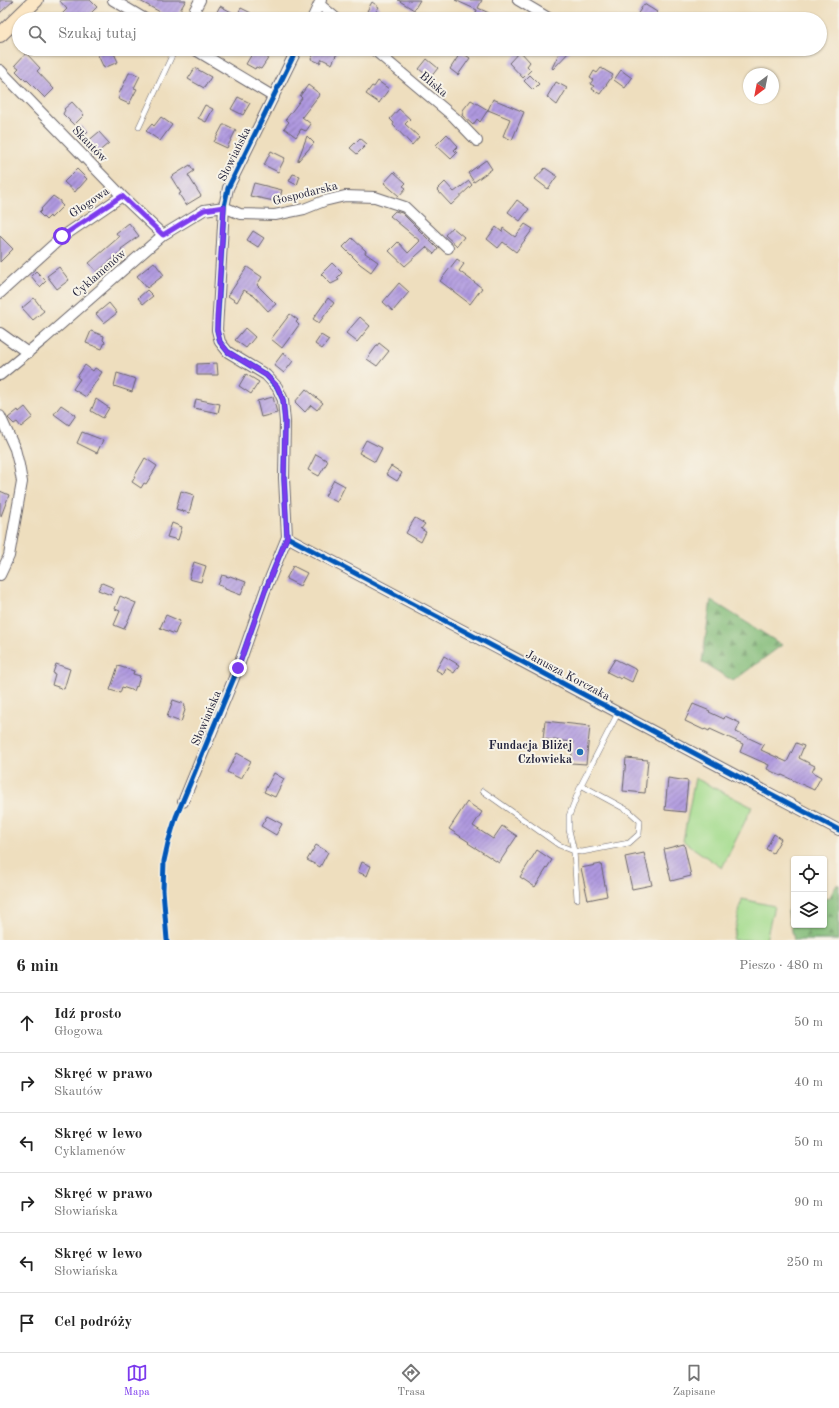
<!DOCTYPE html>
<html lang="pl">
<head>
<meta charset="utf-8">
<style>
  body { margin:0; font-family:"Old Standard TT",serif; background:#f2f2f2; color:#222 }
  .controls { position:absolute; right:12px; bottom:12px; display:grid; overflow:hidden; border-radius:4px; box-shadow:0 1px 3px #0004 }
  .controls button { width:36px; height:36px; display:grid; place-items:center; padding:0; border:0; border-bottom:1px solid #e0e0e0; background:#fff; color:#222; font:20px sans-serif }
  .compass { position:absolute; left:743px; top:68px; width:36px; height:36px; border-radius:50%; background:#fff; box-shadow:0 1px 3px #0004; rotate:212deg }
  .stop { position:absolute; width:12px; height:12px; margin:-9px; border:3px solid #7c3aed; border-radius:50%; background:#fff }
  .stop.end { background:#7c3aed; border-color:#fff; box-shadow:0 1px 4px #0008 }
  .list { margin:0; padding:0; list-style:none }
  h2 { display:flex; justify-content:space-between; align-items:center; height:52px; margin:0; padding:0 16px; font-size:17px }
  h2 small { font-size:13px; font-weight:400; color:#767676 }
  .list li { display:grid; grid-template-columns:26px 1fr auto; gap:12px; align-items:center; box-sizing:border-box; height:60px; padding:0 16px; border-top:1px solid #e0e0e0 }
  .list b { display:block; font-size:15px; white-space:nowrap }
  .list p { margin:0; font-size:13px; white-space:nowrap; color:#767676 }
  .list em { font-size:13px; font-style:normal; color:#767676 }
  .icon { flex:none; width:22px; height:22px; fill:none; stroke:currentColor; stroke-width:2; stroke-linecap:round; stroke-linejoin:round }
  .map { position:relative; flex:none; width:839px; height:940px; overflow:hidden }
  .search { position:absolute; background:#fff; box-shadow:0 1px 3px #0004; left:12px; right:12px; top:12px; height:44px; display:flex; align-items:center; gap:10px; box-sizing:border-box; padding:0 14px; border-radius:22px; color:#767676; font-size:15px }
  .sheet { height:412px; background:#fff }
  nav { display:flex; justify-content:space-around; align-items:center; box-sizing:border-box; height:56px; border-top:1px solid #e0e0e0; background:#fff; font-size:11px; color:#767676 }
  nav a { display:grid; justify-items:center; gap:2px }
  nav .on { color:#7c3aed }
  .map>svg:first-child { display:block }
  .forest { fill:url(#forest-firs); stroke:#526f5a }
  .park { fill:#a4dc8e; stroke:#637f64 }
  .building { fill:url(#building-hatch) }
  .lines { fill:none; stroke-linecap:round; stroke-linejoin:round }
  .service-casing { stroke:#696469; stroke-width:6 }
  .minor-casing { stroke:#696469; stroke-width:12 }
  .secondary-casing { stroke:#696469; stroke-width:16 }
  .service { stroke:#fff; stroke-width:5 }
  .minor { stroke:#fff; stroke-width:10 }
  .secondary { stroke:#fbe6c4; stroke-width:14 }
  .cycleway-casing { stroke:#f7f3e8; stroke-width:8 }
  .cycleway { stroke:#0057b8; stroke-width:5 }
  .route { stroke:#7c3aed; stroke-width:5 }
  .poi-dot { fill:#1f6fb2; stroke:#f7f3e8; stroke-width:1.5 }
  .labels { text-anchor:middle; stroke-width:4; stroke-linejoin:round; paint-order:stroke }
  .street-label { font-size:12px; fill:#22223b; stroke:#f7f3e8 }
  .poi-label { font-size:12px; font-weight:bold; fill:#22223b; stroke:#f7f3e8; text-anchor:end }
</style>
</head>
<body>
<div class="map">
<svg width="839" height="940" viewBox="0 0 839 940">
  <defs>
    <pattern id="forest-firs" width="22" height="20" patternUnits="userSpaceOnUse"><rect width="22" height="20" fill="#83bc79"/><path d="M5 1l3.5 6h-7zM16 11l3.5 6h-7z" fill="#6b9864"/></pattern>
    <pattern id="building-hatch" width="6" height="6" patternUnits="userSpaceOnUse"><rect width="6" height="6" fill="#af99df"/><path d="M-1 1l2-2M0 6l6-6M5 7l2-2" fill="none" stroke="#8e7cb6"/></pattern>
  </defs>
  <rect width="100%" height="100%" fill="#f7f3e8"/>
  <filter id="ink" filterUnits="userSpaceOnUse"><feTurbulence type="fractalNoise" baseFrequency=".025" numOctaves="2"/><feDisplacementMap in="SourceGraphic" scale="8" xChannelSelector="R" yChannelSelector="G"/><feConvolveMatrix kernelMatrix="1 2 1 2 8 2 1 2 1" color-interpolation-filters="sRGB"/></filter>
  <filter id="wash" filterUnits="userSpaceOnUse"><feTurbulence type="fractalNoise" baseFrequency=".012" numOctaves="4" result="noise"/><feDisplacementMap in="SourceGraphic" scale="16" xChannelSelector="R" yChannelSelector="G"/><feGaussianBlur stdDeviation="0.9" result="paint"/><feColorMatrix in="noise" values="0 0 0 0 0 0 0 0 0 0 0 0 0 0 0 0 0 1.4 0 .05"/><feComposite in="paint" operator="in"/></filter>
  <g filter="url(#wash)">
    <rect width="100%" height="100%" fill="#eedebe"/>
    <path class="forest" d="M 711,600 L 782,645 L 733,681 L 702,662 Z
      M 836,885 L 839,885 L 839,940 L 794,940 L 788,912 L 794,889 L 794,925 L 824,925 L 824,898 L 829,899 Z"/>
    <path class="park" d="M 695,778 L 752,807 L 722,868 L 683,841 Z
      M 742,899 L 774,906 L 766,940 L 733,940 Z"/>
    <g id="blocks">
      <path class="building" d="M 0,0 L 14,0 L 0,13 Z
        M 59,0 L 90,0 L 97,7 L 85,19 L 82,19 L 77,14 L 71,19 L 57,19 L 67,9 Z
        M 138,0 L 186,0 L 175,19 L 173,19 Z
        M 398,0 L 420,0 L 414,10 Z
        M 455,0 L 482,0 L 478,8 L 489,13 L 486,19 L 481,19 L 475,16 L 477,10 Z
        M 372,2 L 379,7 L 374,15 L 367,11 Z
        M 644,4 L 657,12 L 653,19 L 643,19 L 637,15 Z
        M 220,6 L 237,15 L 241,8 L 251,13 L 247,19 L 213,19 Z
        M 95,49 L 112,49 L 118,62 L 104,68 Z
        M 255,49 L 269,57 L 261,69 L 256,67 L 255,69 L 246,64 Z
        M 303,49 L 339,49 L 332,64 L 322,59 L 320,63 L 311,59 L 313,55 Z
        M 561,49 L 572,49 L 553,69 L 552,68 Z
        M 520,51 L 530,62 L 527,66 L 531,70 L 523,78 L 509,63 Z
        M 461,52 L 470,58 L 458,75 L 450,69 Z
        M 26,53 L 40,68 L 37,71 L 54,89 L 45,98 L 27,80 L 26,81 L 16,71 L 19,68 L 15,65 Z
        M 427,59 L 438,68 L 430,78 L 419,69 Z
        M 195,68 L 211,77 L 204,88 L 188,79 Z
        M 601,68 L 613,75 L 600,94 L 592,89 L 594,86 L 590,84 L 593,80 L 590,78 L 594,71 L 597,73 Z
        M 621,70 L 632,78 L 625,88 L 614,80 Z
        M 129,73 L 133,73 L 140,76 L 134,88 L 137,89 L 129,104 L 118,99 L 120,95 L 119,94 Z
        M 530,75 L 539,84 L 533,90 L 524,81 Z
        M 378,81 L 389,89 L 379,103 L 366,94 L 372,86 L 374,87 Z
        M 556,82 L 567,88 L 557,105 L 547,97 Z
        M 308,85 L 320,94 L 302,117 L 311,124 L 306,131 L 301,129 L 296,137 L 284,128 L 289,122 L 286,119 L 302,98 L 300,96 Z
        M 238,97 L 250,103 L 243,115 L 231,109 Z
        M 493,99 L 524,112 L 512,140 L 503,136 L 510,119 L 488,110 Z
        M 471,100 L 488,110 L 480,122 L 477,119 L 473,125 L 462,115 L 463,113 L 463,110 Z
        M 72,102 L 84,115 L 74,125 L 63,114 L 65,110 L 64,109 Z
        M 205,105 L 213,109 L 206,122 L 198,118 Z
        M 399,109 L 410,119 L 405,124 L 419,137 L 412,145 L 393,125 L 394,123 L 390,119 Z
        M 161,117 L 172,125 L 160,141 L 146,131 L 152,124 L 154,126 Z
        M 81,125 L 88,132 L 81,139 L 74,132 Z
        M 223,125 L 226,125 L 236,130 L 227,148 L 214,142 Z
        M 99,132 L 109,143 L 97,153 L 87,142 Z
        M 447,134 L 458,146 L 454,150 L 457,153 L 451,159 L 436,145 Z
        M 307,136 L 314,143 L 298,161 L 298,160 Z
        M 360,138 L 367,144 L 357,154 L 350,148 Z
        M 271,151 L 285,158 L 278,172 L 264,165 Z
        M 486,160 L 492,169 L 474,182 L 468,173 Z
        M 190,165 L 194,171 L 188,175 L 201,196 L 186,205 L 179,194 L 181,193 L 171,177 Z
        M 545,168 L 557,176 L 548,189 L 535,179 Z
        M 77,169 L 87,179 L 79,188 L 78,188 L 75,192 L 64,182 Z
        M 394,172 L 406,183 L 403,186 L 406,188 L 399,196 L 384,183 Z
        M 293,174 L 300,176 L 297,185 L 289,181 Z
        M 469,181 L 472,185 L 451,205 L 437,190 L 445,182 L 454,192 Z
        M 254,183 L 282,190 L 279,202 L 250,196 Z
        M 53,196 L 60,201 L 60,203 L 63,206 L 51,218 L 50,216 L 46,220 L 39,213 L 42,210 L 41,209 Z
        M 517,200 L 529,209 L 520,221 L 508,212 Z
        M 395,211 L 402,213 L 438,249 L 434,254 L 426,247 L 405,266 L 389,251 L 398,242 L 408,253 L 420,241 L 390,216 Z
        M 129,223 L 139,236 L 121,249 L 122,251 L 97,272 L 89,263 L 119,237 L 116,233 Z
        M 525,224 L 533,229 L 516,252 L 503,242 L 498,248 L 487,239 L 496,227 L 502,232 L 503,228 L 515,237 Z
        M 452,227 L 464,237 L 457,246 L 445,235 Z
        M 253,231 L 264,238 L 258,247 L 247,240 Z
        M 0,236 L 13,249 L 0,262 Z
        M 352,238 L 366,251 L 365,253 L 378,262 L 371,272 L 360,264 L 343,247 Z
        M 457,259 L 464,264 L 459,271 L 482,288 L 470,304 L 440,281 Z
        M 154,262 L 164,275 L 147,288 L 137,276 Z
        M 332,263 L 342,273 L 337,278 L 339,280 L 331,284 L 321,274 Z
        M 59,267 L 69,280 L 57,289 L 47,276 Z
        M 247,267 L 262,277 L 257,285 L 276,304 L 268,311 L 254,296 L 244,290 L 237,302 L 228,296 Z
        M 36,271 L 46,281 L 40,287 L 31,276 Z
        M 399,283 L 409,292 L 393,311 L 383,302 Z
        M 147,290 L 153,296 L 143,304 L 138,298 Z
        M 34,298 L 44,311 L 33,320 L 22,308 Z
        M 328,298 L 334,303 L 319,323 L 313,319 Z
        M 109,303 L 117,313 L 104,323 L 96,314 Z
        M 290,314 L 298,320 L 296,322 L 299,325 L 282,348 L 271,339 Z
        M 360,317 L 370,326 L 357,342 L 346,333 Z
        M 245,328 L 255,337 L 246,348 L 235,340 Z
        M 91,331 L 104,336 L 103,340 L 105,342 L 102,349 L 86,343 Z
        M 321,335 L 329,340 L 322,349 L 315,344 Z
        M 379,343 L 389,351 L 377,366 L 367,359 Z
        M 283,353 L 293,361 L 284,373 L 274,365 Z
        M 217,363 L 218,375 L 197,375 L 197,364 Z
        M 85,365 L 93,371 L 95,368 L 102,372 L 86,397 L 73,389 L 80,379 L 77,377 Z
        M 117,373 L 136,379 L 132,392 L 114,386 Z
        M 246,374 L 259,382 L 251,394 L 239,386 Z
        M 306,389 L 323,403 L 317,410 L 311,405 L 305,412 L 295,402 Z
        M 273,397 L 277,413 L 261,417 L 257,401 Z
        M 96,399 L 109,408 L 103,418 L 91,411 Z
        M 196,399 L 220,404 L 218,413 L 194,408 Z
        M 61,405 L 76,415 L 69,425 L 54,414 Z
        M 25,407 L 33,417 L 21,427 L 17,422 L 14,424 L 8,418 L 18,410 L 19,412 Z
        M 82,432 L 103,440 L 97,453 L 77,443 Z
        M 366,440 L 382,448 L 375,462 L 359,453 Z
        M 316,454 L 328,461 L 319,476 L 308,470 Z
        M 145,458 L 157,466 L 146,484 L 144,483 L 141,488 L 132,482 L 135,477 L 134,477 Z
        M 391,466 L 402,473 L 397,481 L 386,474 Z
        M 334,480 L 345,486 L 337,502 L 325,496 Z
        M 0,491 L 9,495 L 1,516 L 0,516 Z
        M 181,491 L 194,495 L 189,513 L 176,509 Z
        M 415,518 L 425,524 L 421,529 L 426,532 L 421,542 L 406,533 Z
        M 172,523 L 182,527 L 178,540 L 167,537 Z
        M 194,562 L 206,566 L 201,582 L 189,579 Z
        M 293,566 L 307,573 L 300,586 L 286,579 Z
        M 222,575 L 229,577 L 230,576 L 246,582 L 241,595 L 225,589 L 225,587 L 218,585 Z
        M 102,583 L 114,588 L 111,595 L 98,590 Z
        M 120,596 L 136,603 L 124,629 L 114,625 L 120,611 L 115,609 Z
        M 166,615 L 180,621 L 175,634 L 160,628 Z
        M 444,656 L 459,665 L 454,673 L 446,668 L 443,674 L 436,670 Z
        M 615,659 L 637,670 L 632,682 L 622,677 L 621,679 L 607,672 Z
        M 56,664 L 70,669 L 64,689 L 52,685 L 55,674 L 53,673 Z
        M 118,666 L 134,671 L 133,674 L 140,676 L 137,687 L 136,686 L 134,691 L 122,687 L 120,693 L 110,690 Z
        M 173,700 L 185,704 L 184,709 L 185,710 L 181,722 L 167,717 Z
        M 693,704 L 710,711 L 709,712 L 724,719 L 725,716 L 740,723 L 736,732 L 764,745 L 761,750 L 787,762 L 796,743 L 804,746 L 799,758 L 815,766 L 812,772 L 821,777 L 814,790 L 782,775 L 781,776 L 767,769 L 769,765 L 740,752 L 743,744 L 710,729 L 709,731 L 705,729 L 704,730 L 685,721 Z
        M 545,721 L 590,726 L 586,764 L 571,763 L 573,742 L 543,739 Z
        M 237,753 L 251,761 L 241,779 L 227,772 Z
        M 626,758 L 648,760 L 645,793 L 623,791 Z
        M 274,773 L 284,779 L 275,797 L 264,792 Z
        M 668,778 L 688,781 L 685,812 L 665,810 Z
        M 467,802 L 482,812 L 473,826 L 493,839 L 502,826 L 517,836 L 499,863 L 468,843 L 469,842 L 449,829 Z
        M 267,816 L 282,824 L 276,835 L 261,826 Z
        M 774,834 L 781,839 L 773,853 L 766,849 Z
        M 684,844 L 691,876 L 671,881 L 664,849 Z
        M 316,845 L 328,852 L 320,867 L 307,860 Z
        M 537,850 L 552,860 L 535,887 L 520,877 Z
        M 644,853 L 652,885 L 632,889 L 625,857 Z
        M 362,862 L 371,866 L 367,876 L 358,872 Z
        M 601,864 L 607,896 L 588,900 L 581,868 Z"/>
    </g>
  </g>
  <g filter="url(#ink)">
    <use href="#blocks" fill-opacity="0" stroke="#696469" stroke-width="1"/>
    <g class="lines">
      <defs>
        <path id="service" d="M 139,127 L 175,49
          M 483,791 L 559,845 L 574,851 L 582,852 L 629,843 L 639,834 L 640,821 L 629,811 L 581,785 L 618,713
          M 577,899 L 574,851 L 569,830 L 569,816 L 581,785"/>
        <path id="minor" d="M 113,0 L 145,19
          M 518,0 L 550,19
          M 319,4 L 337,19
          M 190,19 L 200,0
          M 312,19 L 321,0
          M 194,49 L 274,97
          M 373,49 L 454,117 L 477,141
          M 0,70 L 122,196 L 163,235
          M 0,293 L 62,237 L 122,196
          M 0,333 L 28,353
          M 0,375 L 44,339 L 163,235 L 204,210 L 224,207 L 240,214 L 275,215 L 304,209 L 324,201 L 345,196 L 375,197 L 405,207 L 448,248
          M 0,416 L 15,449 L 19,465 L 22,482 L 9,556 L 0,575
          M 287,537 L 839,830
          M 183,802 L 238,668 L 265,591 L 287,537 L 284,478 L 285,422 L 283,400 L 277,387 L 266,375 L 228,352 L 220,342 L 217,330 L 224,207 L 228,188 L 297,49"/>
        <path id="secondary" d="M 0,35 L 36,0"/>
      </defs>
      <use href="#service" class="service-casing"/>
      <use href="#minor" class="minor-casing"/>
      <use href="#secondary" class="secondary-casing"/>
      <use href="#service" class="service"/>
      <use href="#minor" class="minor"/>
      <use href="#secondary" class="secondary"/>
      <defs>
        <path id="cycleway" d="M 287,537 L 839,830
          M 167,940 L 163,890 L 164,861 L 168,843 L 176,817 L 238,668 L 265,591 L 287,537 L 284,478 L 285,422 L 283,400 L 277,387 L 266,375 L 228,352 L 220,342 L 217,330 L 224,207 L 228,188 L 297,49"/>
      </defs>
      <use href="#cycleway" class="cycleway-casing"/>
      <use href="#cycleway" class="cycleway"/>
    </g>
  </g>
  <g class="lines" filter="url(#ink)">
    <path class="route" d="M 62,236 L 122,196 L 163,235 L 204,210 L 224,207 L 217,320 L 217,330 L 220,342 L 228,352 L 266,375 L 277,386 L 283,400 L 285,422 L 284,478 L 287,537 L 265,591 L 238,668"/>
  </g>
  <circle class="poi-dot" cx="580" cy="752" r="4"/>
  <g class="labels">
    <g class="street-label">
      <text transform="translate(434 84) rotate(40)" y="4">Bliska</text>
      <text transform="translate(90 144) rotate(46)" y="4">Skautów</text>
      <text transform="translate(234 154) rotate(-64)" y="4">Słowiańska</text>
      <text transform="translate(305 193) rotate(-14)" y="4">Gospodarska</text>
      <text transform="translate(89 202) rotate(-34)" y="4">Głogowa</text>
      <text transform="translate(99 273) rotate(-41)" y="4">Cyklamenów</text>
      <text transform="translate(568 675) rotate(28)" y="4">Janusza Korczaka</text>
      <text transform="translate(206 718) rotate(-67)" y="4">Słowiańska</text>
    </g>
    <g class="poi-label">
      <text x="572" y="749">Fundacja Bliżej<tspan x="572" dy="14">Człowieka</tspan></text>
    </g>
  </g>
</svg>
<div class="controls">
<button><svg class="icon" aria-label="locate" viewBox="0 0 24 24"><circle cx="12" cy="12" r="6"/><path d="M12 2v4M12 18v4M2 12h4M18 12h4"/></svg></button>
<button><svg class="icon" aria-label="layers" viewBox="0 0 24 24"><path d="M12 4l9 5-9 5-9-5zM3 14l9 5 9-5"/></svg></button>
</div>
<svg class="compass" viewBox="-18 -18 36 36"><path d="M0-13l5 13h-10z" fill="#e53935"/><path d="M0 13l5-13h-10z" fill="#767676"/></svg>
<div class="stop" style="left:62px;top:236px"></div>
<div class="stop end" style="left:238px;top:668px"></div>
<div class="search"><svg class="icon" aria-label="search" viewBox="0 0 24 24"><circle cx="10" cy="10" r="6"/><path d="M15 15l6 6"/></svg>Szukaj tutaj</div>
</div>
<section class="sheet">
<h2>6 min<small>Pieszo · 480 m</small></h2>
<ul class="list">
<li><svg class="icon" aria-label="ahead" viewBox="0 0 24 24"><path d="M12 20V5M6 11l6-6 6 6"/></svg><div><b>Idź prosto</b><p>Głogowa</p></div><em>50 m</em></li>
<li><svg class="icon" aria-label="right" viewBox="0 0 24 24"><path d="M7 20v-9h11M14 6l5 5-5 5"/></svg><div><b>Skręć w prawo</b><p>Skautów</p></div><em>40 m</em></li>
<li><svg class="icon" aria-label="left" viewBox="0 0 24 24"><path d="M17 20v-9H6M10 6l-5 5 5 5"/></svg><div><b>Skręć w lewo</b><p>Cyklamenów</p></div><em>50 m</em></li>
<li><svg class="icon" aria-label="right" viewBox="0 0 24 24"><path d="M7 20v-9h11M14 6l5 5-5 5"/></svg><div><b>Skręć w prawo</b><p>Słowiańska</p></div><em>90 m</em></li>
<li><svg class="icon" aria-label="left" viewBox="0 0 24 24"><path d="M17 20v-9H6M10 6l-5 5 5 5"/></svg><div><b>Skręć w lewo</b><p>Słowiańska</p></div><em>250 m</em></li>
<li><svg class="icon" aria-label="arrive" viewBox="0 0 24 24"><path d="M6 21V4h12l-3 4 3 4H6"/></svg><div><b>Cel podróży</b></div></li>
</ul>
</section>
<nav>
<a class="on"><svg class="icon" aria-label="map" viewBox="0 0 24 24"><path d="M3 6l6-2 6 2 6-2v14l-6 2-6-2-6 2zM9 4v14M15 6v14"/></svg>Mapa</a>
<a><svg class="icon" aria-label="directions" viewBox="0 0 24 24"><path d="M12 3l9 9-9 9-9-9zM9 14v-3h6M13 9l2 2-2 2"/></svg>Trasa</a>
<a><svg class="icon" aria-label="saved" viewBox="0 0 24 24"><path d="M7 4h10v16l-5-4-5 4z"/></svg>Zapisane</a>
</nav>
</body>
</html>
